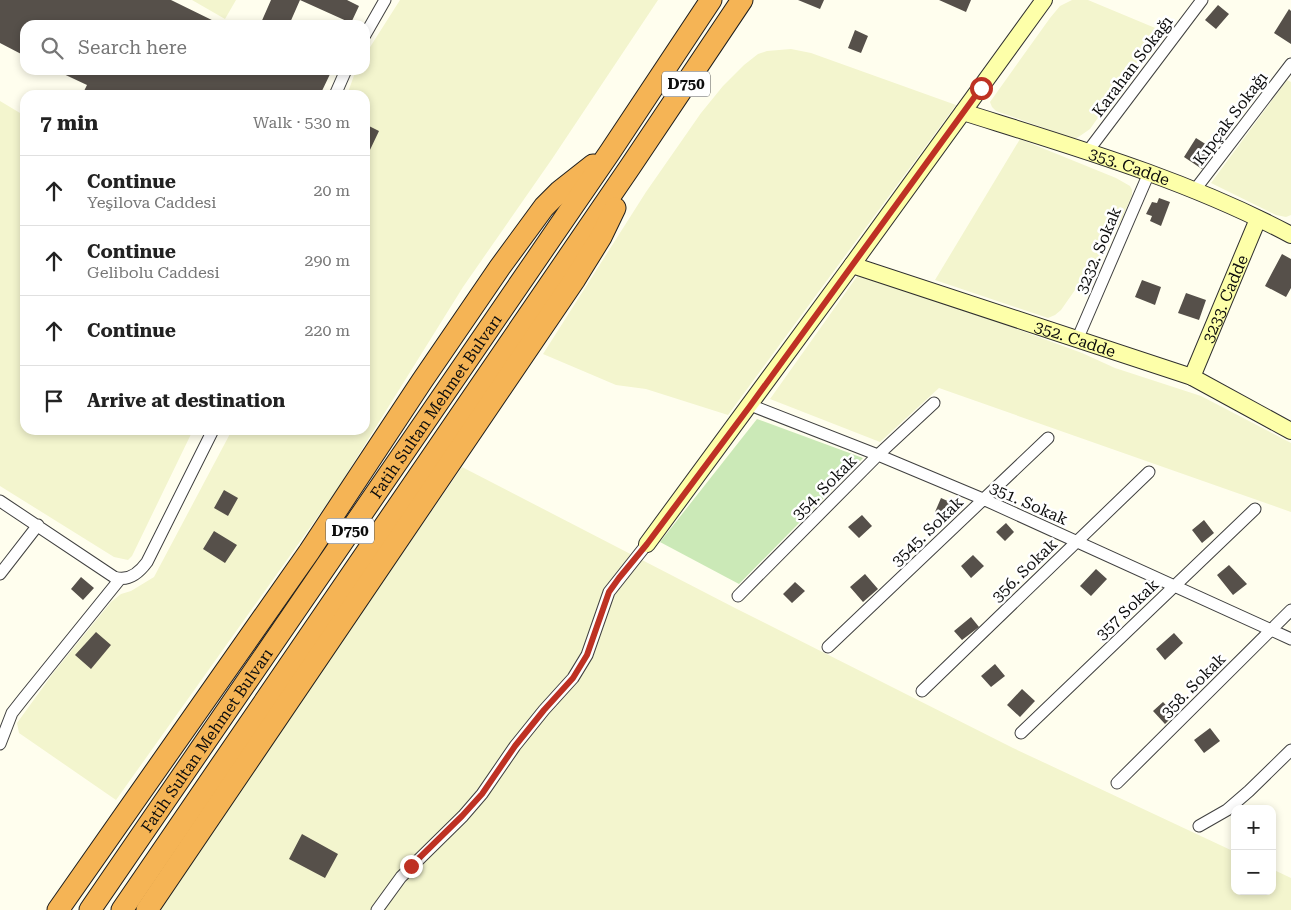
<!DOCTYPE html>
<html lang="en">
<head>
<meta charset="utf-8">
<style>
  body { margin:0; font-family:"Roboto Serif",serif; background:#f6f6f6; color:#222 }
  .controls { position:absolute; right:15px; bottom:15px; display:grid; overflow:hidden; border-radius:10px; box-shadow:0 2px 8px #0003 }
  .controls button { width:45px; height:45px; display:grid; place-items:center; padding:0; border:0; border-bottom:1px solid #e0e0e0; background:#fff; color:#222; font:25px sans-serif }
  .stop { position:absolute; width:15px; height:15px; margin:-11px; border:4px solid #be3124; border-radius:50%; background:#fff }
  .stop.end { background:#be3124; border-color:#fff; box-shadow:0 1px 5px #0008 }
  .list { margin:0; padding:0; list-style:none }
  h2 { display:flex; justify-content:space-between; align-items:center; height:65px; margin:0; padding:0 20px; font-size:21px }
  h2 small { font-size:16px; font-weight:400; color:#767676 }
  .list li { display:grid; grid-template-columns:32px 1fr auto; gap:15px; align-items:center; box-sizing:border-box; height:70px; padding:0 20px; border-top:1px solid #e0e0e0 }
  .list b { display:block; font-size:19px; white-space:nowrap }
  .list p { margin:0; font-size:16px; white-space:nowrap; color:#767676 }
  .list em { font-size:16px; font-style:normal; color:#767676 }
  .icon { flex:none; width:28px; height:28px; fill:none; stroke:currentColor; stroke-width:2; stroke-linecap:round; stroke-linejoin:round }
  .map { position:relative; flex:none; width:1291px; height:910px; overflow:hidden }
  .search { position:absolute; background:#fff; box-shadow:0 2px 8px #0003; left:20px; top:20px; width:350px; height:55px; display:flex; align-items:center; gap:12px; box-sizing:border-box; padding:0 18px; border-radius:15px; color:#767676; font-size:19px }
  .panel { position:absolute; background:#fff; box-shadow:0 2px 8px #0003; left:20px; top:90px; width:350px; height:345px; border-radius:15px }
  .map>svg:first-child { display:block }
  .farmland { fill:#f3f5ce }
  .green { fill:#cbe9b7 }
  .building { fill:#56504a }
  .lines { fill:none; stroke-linecap:round; stroke-linejoin:round }
  .street-casing { stroke:#404040; stroke-width:13 }
  .secondary-casing { stroke:#2f2f2f; stroke-width:18 }
  .highway-casing { stroke:#1e1e1e; stroke-width:23 }
  .street { stroke:#fff; stroke-width:11 }
  .secondary { stroke:#fdffa9; stroke-width:16 }
  .highway { stroke:#f5b455; stroke-width:21 }
  .route { stroke:#be3124; stroke-width:6 }
  .labels { text-anchor:middle; stroke-width:5; stroke-linejoin:round; paint-order:stroke }
  .shield { fill:#fff; stroke:#565656; stroke-width:1 }
  .shield-label { font-size:15px; font-weight:bold; fill:#0d0d0d }
  .street-label { font-size:16px; fill:#0d0d0d; stroke:#fff }
</style>
</head>
<body>
<div class="map">
<svg width="1291" height="910" viewBox="0 0 1291 910">
  <rect width="100%" height="100%" fill="#fffeee"/>
  <path class="farmland" d="M 192,0 L 236,0 L 225,19 Z
    M 400,0 L 658,0 L 552,159 L 463,287 L 336,491 L 116,800 L 19,733 L 17,723 L 54,672 L 111,602 L 121,594 L 131,591 L 154,577 L 232,430 L 365,430 L 365,95 L 347,95 L 356,70 L 365,70 L 365,55 Z
    M 1072,0 L 1088,0 L 1160,30 L 1090,129 L 1077,138 L 1072,138 L 996,111 L 992,107 L 990,102 L 1050,18 L 1060,6 Z
    M 791,49 L 811,53 L 956,105 L 728,415 L 646,389 L 616,385 L 543,354 L 646,192 L 701,113 L 723,86 L 744,65 L 758,54 L 767,51 Z
    M 1287,80 L 1291,82 L 1291,215 L 1286,217 L 1276,215 L 1211,183 Z
    M 0,101 L 25,116 L 25,430 L 193,430 L 132,556 L 128,560 L 114,557 L 0,486 Z
    M 1020,139 L 1116,178 L 1130,186 L 1132,190 L 1132,195 L 1122,219 L 1105,247 L 1061,310 L 1055,315 L 1048,318 L 935,280 Z
    M 858,275 L 946,303 L 1082,353 L 1115,368 L 1201,396 L 1291,443 L 1291,512 L 939,388 L 880,442 L 770,399 Z
    M 462,467 L 735,608 L 1013,748 L 1235,852 L 1235,891 L 1272,891 L 1272,869 L 1291,878 L 1291,910 L 157,910 Z"/>
  <path class="green" d="M 757,419 L 863,458 L 739,584 L 660,542 Z"/>
  <path class="building" d="M 0,0 L 171,0 L 222,25 L 25,25 L 25,56 L 0,43 Z
    M 271,0 L 300,0 L 289,25 L 260,25 Z
    M 300,0 L 347,0 L 359,6 L 351,23 Z
    M 798,0 L 824,0 L 820,9 Z
    M 939,0 L 971,0 L 966,12 Z
    M 1218,5 L 1229,14 L 1216,29 L 1205,20 Z
    M 1289,9 L 1291,11 L 1291,44 L 1274,33 Z
    M 855,30 L 868,36 L 861,53 L 848,48 Z
    M 55,70 L 332,70 L 320,95 L 82,95 L 87,85 Z
    M 365,124 L 379,131 L 369,152 L 365,151 Z
    M 1196,138 L 1215,150 L 1202,169 L 1184,157 Z
    M 1159,198 L 1170,202 L 1161,226 L 1150,221 L 1152,216 L 1146,214 L 1152,202 L 1157,203 Z
    M 1282,254 L 1291,259 L 1291,288 L 1286,297 L 1265,286 Z
    M 1142,280 L 1161,287 L 1155,305 L 1135,297 Z
    M 1186,293 L 1206,300 L 1199,320 L 1178,313 Z
    M 224,490 L 238,498 L 228,516 L 214,508 Z
    M 941,498 L 956,505 L 950,519 L 935,512 Z
    M 862,515 L 872,526 L 859,538 L 848,527 Z
    M 1204,520 L 1214,533 L 1202,543 L 1192,530 Z
    M 1006,523 L 1014,532 L 1005,541 L 996,532 Z
    M 214,531 L 237,545 L 225,563 L 203,549 Z
    M 973,555 L 984,566 L 971,578 L 961,566 Z
    M 1229,565 L 1247,584 L 1233,595 L 1217,575 Z
    M 1096,569 L 1107,579 L 1091,596 L 1080,586 Z
    M 865,574 L 878,589 L 863,602 L 850,587 Z
    M 81,577 L 94,588 L 83,600 L 71,589 Z
    M 795,582 L 805,591 L 792,603 L 783,594 Z
    M 971,617 L 979,627 L 962,640 L 954,631 Z
    M 96,632 L 111,645 L 91,669 L 75,655 Z
    M 1174,633 L 1183,643 L 1165,660 L 1156,649 Z
    M 995,664 L 1005,676 L 991,687 L 981,676 Z
    M 1022,689 L 1035,701 L 1020,717 L 1007,705 Z
    M 1163,702 L 1175,714 L 1165,724 L 1153,711 Z
    M 1210,728 L 1220,741 L 1204,753 L 1194,740 Z
    M 302,834 L 338,854 L 325,878 L 289,859 Z"/>
  <g class="lines">
    <defs>
      <path id="street" d="M 365,35 L 385,0
        M 335,95 L 346,70
        M 1088,151 L 1202,0
        M 1194,191 L 1291,64
        M 1077,340 L 1149,173
        M 750,405 L 878,455 L 983,499 L 1291,639
        M 0,501 L 114,577 C 128,582 139,573 147,562 L 213,430
        M 0,574 L 38,525
        M 738,596 L 878,455 L 934,403
        M 828,647 L 1048,438
        M 922,691 L 1149,472
        M 1021,733 L 1255,509
        M 0,744 L 12,713 L 23,699 L 120,579
        M 1117,783 L 1291,610
        M 1199,826 L 1227,810 L 1249,791 L 1291,750
        M 377,910 L 401,877 L 463,816 L 482,794 L 515,746 L 544,710 L 573,678 L 587,655 L 609,592 L 647,544"/>
      <g id="secondary">
        <path id="s1" d="M 963,112 C 1074,147 1188,180 1291,235"/>
        <path id="s2" d="M 852,265 L 1192,377 L 1291,431"/>
        <path id="s3" d="M 1192,377 L 1258,219"/>
        <path d="M 647,544 L 852,265 L 1044,0"/>
      </g>
      <g id="highway">
        <path d="M 58,910 L 309,552 L 422,381 L 500,267 L 544,207 L 560,191 L 593,165"/>
        <path id="s4" d="M 90,910 L 610,152 L 711,0"/>
        <path d="M 122,910 L 630,167 L 742,0"/>
        <path d="M 147,910 L 575,279 L 601,237 L 615,208"/>
      </g>
    </defs>
    <use href="#street" class="street-casing"/>
    <use href="#secondary" class="secondary-casing"/>
    <use href="#highway" class="highway-casing"/>
    <use href="#street" class="street"/>
    <use href="#secondary" class="secondary"/>
    <use href="#highway" class="highway"/>
  </g>
  <g class="lines">
    <path class="route" d="M 411,866 L 462,816 L 482,794 L 515,746 L 544,710 L 573,678 L 587,655 L 609,592 L 619,578 L 647,544 L 750,406 L 981,88"/>
  </g>
  <g class="labels">
    <g class="shield">
      <rect x="662" y="71.5" width="48" height="25" rx="4"/>
      <rect x="326" y="518.5" width="48" height="25" rx="4"/>
    </g>
    <g class="shield-label">
      <text x="686" y="89">D750</text>
      <text x="350" y="536">D750</text>
    </g>
    <g class="street-label">
      <text transform="translate(1132 66) rotate(-53)" y="6">Karahan Sokağı</text>
      <text transform="translate(1230 118) rotate(-53)" y="6">Kıpçak Sokağı</text>
      <text dy="6" stroke="none"><textPath href="#s1" startOffset="175">353. Cadde</textPath></text>
      <text transform="translate(1098 250) rotate(-67)" y="6">3232. Sokak</text>
      <text dy="6" stroke="none"><textPath href="#s3" startOffset="85">3233. Cadde</textPath></text>
      <text dy="6" stroke="none"><textPath href="#s2" startOffset="235">352. Cadde</textPath></text>
      <text dy="6" stroke="none"><textPath href="#s4" startOffset="611">Fatih Sultan Mehmet Bulvarı</textPath></text>
      <text transform="translate(824 487) rotate(-45)" y="6">354. Sokak</text>
      <text transform="translate(1029 503) rotate(24)" y="6">351. Sokak</text>
      <text transform="translate(927 531) rotate(-44)" y="6">3545. Sokak</text>
      <text transform="translate(1024 570) rotate(-44)" y="6">356. Sokak</text>
      <text transform="translate(1127 609) rotate(-44)" y="6">357 Sokak</text>
      <text transform="translate(1193 685) rotate(-45)" y="6">358. Sokak</text>
      <text dy="6" stroke="none"><textPath href="#s4" startOffset="206">Fatih Sultan Mehmet Bulvarı</textPath></text>
    </g>
  </g>
</svg>
<div class="controls">
<button>+</button>
<button>−</button>
</div>
<div class="stop" style="left:981px;top:88px"></div>
<div class="stop end" style="left:411px;top:866px"></div>
<div class="search"><svg class="icon" aria-label="search" viewBox="0 0 24 24"><circle cx="10" cy="10" r="6"/><path d="M15 15l6 6"/></svg>Search here</div>
<section class="panel">
<h2>7 min<small>Walk · 530 m</small></h2>
<ul class="list">
<li><svg class="icon" aria-label="ahead" viewBox="0 0 24 24"><path d="M12 20V5M6 11l6-6 6 6"/></svg><div><b>Continue</b><p>Yeşilova Caddesi</p></div><em>20 m</em></li>
<li><svg class="icon" aria-label="ahead" viewBox="0 0 24 24"><path d="M12 20V5M6 11l6-6 6 6"/></svg><div><b>Continue</b><p>Gelibolu Caddesi</p></div><em>290 m</em></li>
<li><svg class="icon" aria-label="ahead" viewBox="0 0 24 24"><path d="M12 20V5M6 11l6-6 6 6"/></svg><div><b>Continue</b></div><em>220 m</em></li>
<li><svg class="icon" aria-label="arrive" viewBox="0 0 24 24"><path d="M6 21V4h12l-3 4 3 4H6"/></svg><div><b>Arrive at destination</b></div></li>
</ul>
</section>
</div>
</body>
</html>
